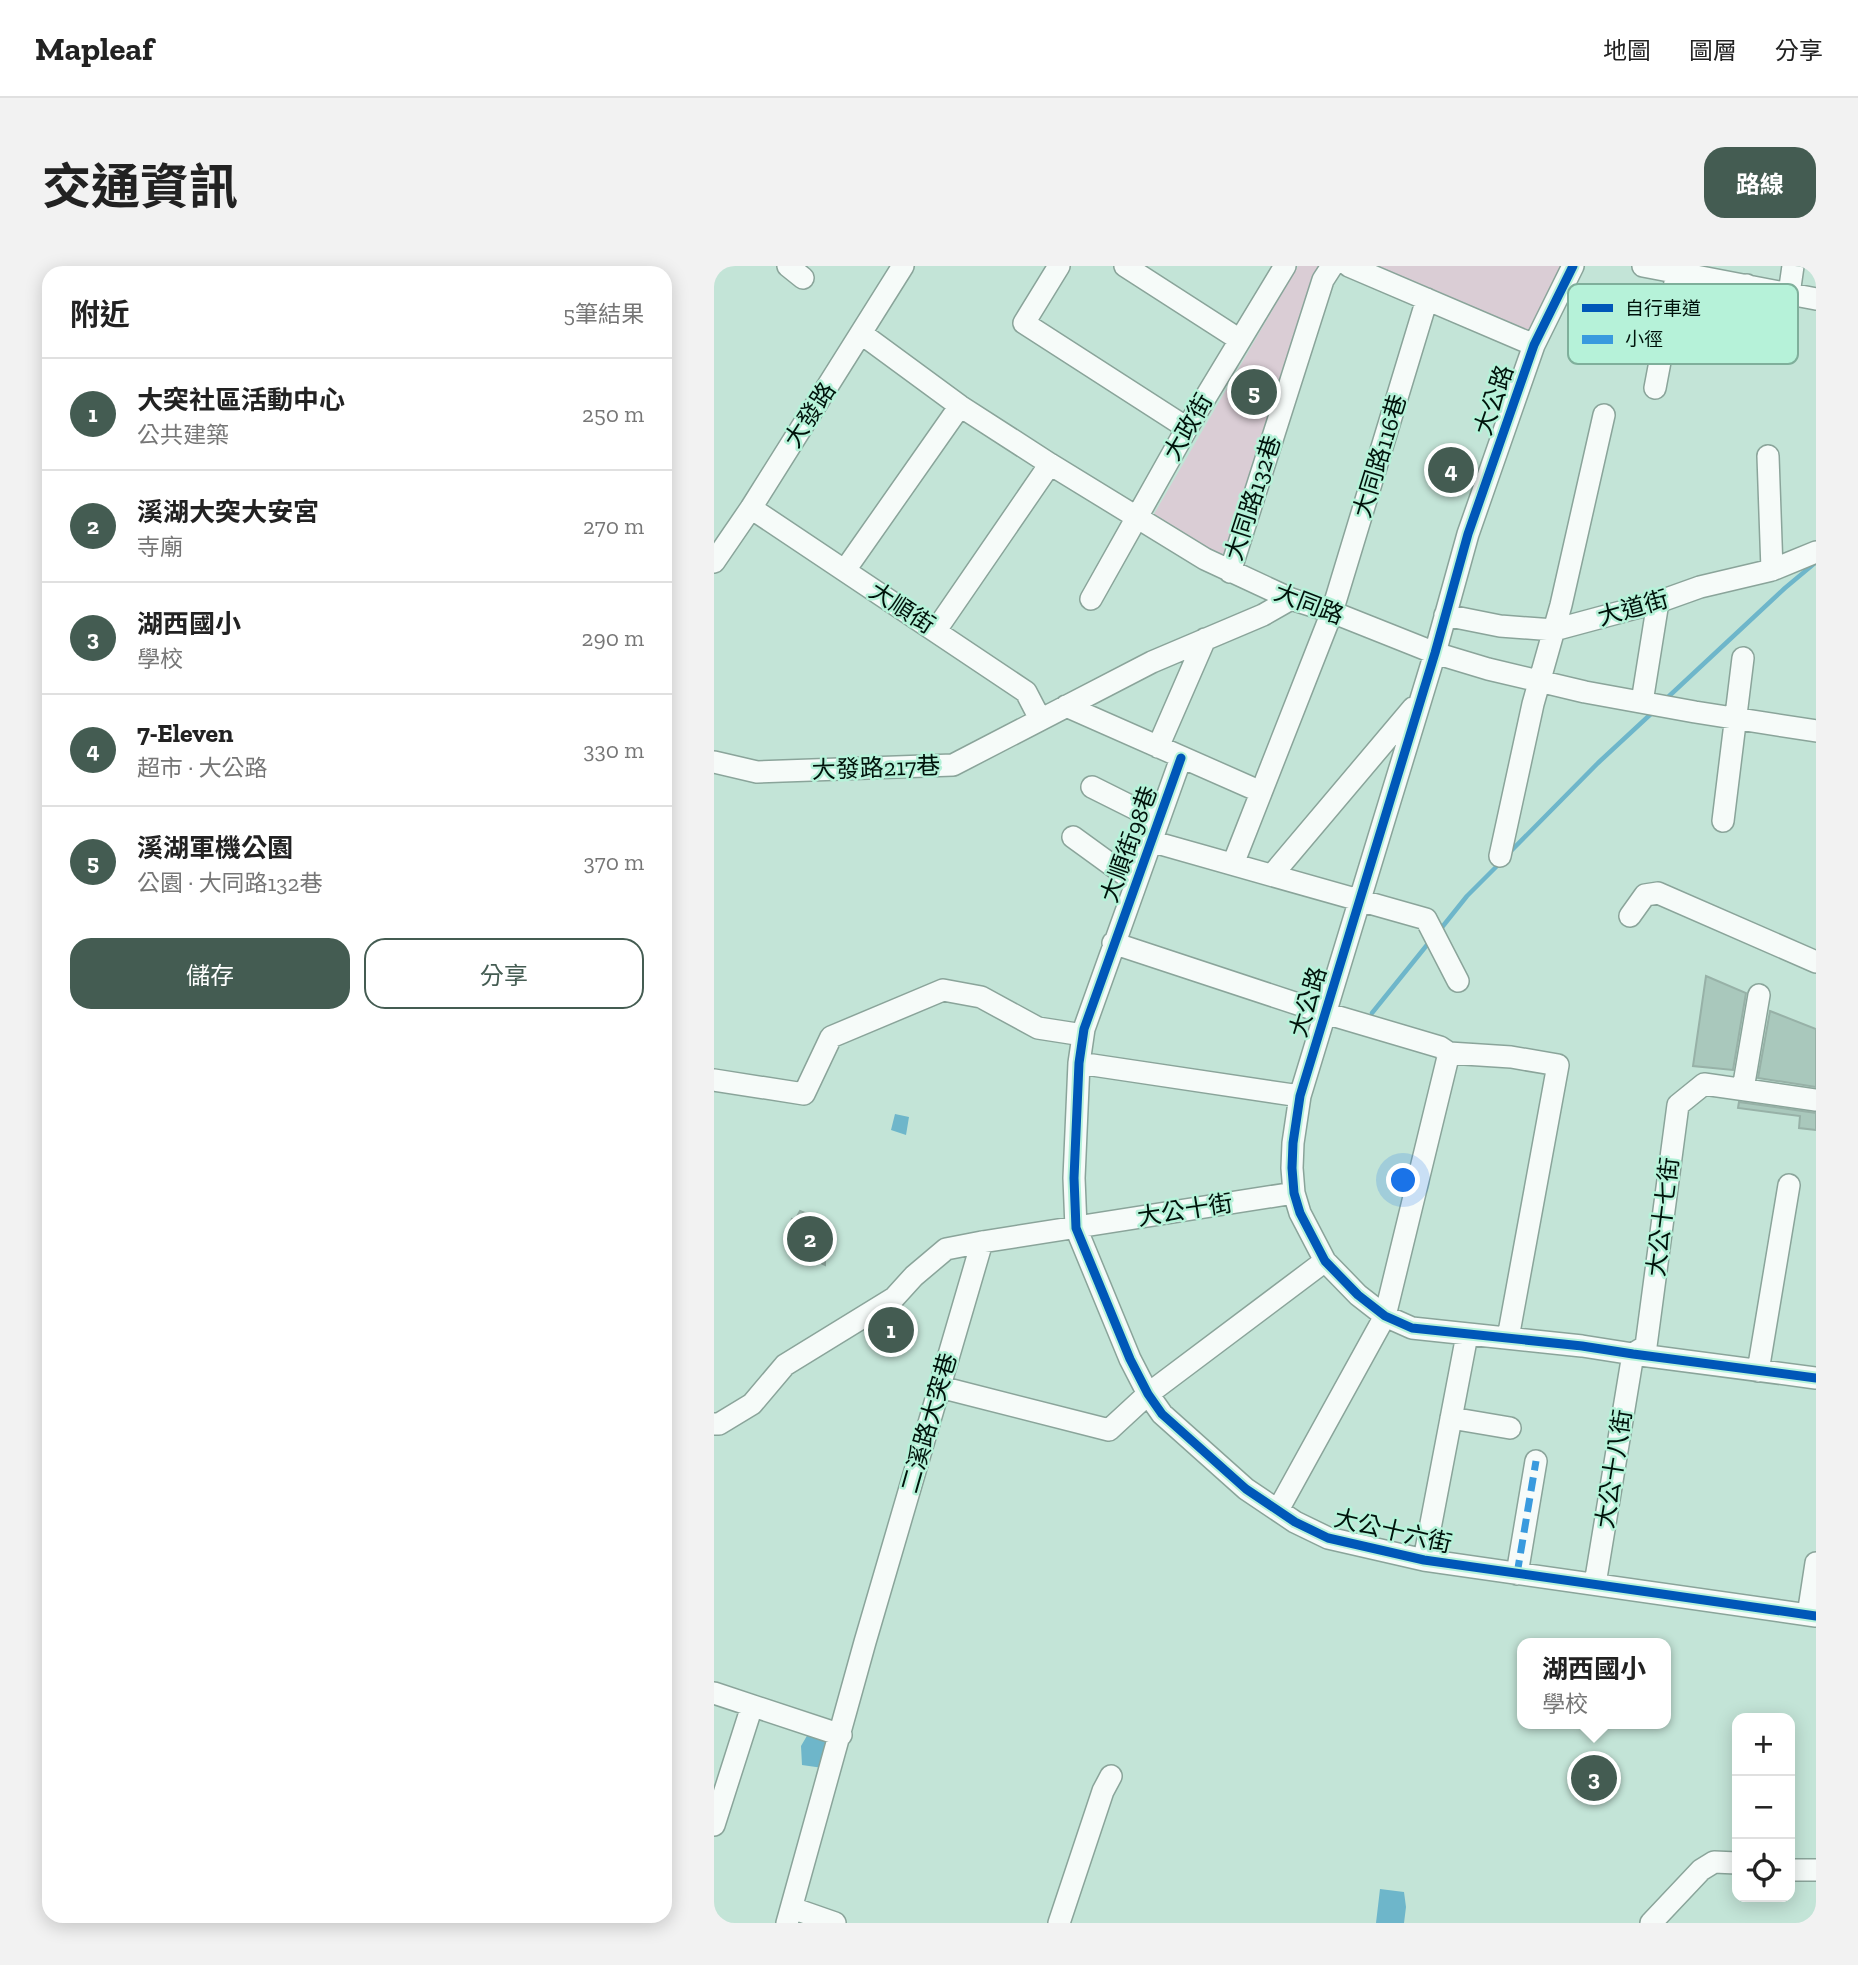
<!DOCTYPE html>
<html lang="zh-TW">
<head>
<meta charset="utf-8">
<style>
  body { margin:0; font-family:"Zilla Slab","Noto Sans TC",serif; background:#f2f2f2; color:#222 }
  .controls { position:absolute; right:21px; bottom:21px; display:grid; overflow:hidden; border-radius:14px; box-shadow:0 4px 18px #0003 }
  .controls button { width:63px; height:63px; display:grid; place-items:center; padding:0; border:0; border-bottom:2px solid #e0e0e0; background:#fff; color:#222; font:35px sans-serif }
  .you { position:absolute; left:690px; top:915px; width:24px; height:24px; margin:-18px; border:5px solid #fff; border-radius:50%; background:#1a73e8; box-shadow:0 0 0 10px #1a73e833 }
  .badge { display:grid; place-items:center; width:46px; height:46px; border-radius:50%; background:#445c52; color:#fff; font-size:23px; font-weight:700 }
  .pin { position:absolute; translate:-50% -50%; border:4px solid #fff; box-shadow:0 2px 7px #0006 }
  .popup { position:absolute; left:803px; top:1372px; width:154px; height:91px; box-sizing:border-box; display:grid; place-content:center; border-radius:14px; background:#fff; filter:drop-shadow(0 2px 5px #0005); font-size:23px; white-space:nowrap; color:#767676 }
  .popup b { font-size:26px; color:#222 }
  .popup::after { content:''; position:absolute; left:50%; top:100%; margin-left:-14px; border:14px solid transparent; border-top-color:#fff }
  .list { margin:0; padding:0; list-style:none }
  h2 { display:flex; justify-content:space-between; align-items:center; height:91px; margin:0; padding:0 28px; font-size:30px }
  h2 small { font-size:23px; font-weight:400; color:#767676 }
  .list li { display:grid; grid-template-columns:46px 1fr auto; gap:21px; align-items:center; box-sizing:border-box; height:112px; padding:0 28px; border-top:2px solid #e0e0e0 }
  .list b { display:block; font-size:26px; white-space:nowrap }
  .list p { margin:0; font-size:23px; white-space:nowrap; color:#767676 }
  .list em { font-size:23px; font-style:normal; color:#767676 }
  .actions { display:flex; gap:14px; padding:21px 28px }
  .actions a { flex:1; padding:16px 0; border:2px solid #445c52; border-radius:21px; text-align:center; font-size:24px; color:#445c52 }
  .actions .main { background:#445c52; color:#fff }
  .icon { flex:none; width:38px; height:38px; fill:none; stroke:currentColor; stroke-width:2; stroke-linecap:round; stroke-linejoin:round }
  .map { position:relative; flex:none; width:1102px; height:1657px; overflow:hidden; border-radius:21px }
  header { display:flex; align-items:center; gap:42px; box-sizing:border-box; height:98px; padding:0 35px; background:#fff; border-bottom:2px solid #e0e0e0 }
  header strong { font-size:33px }
  nav { display:flex; gap:38px; margin-inline-start:auto; font-size:24px }
  .intro { display:flex; align-items:center; justify-content:space-between; box-sizing:border-box; height:168px; padding:0 42px }
  h1 { margin:0; font-size:49px }
  .button { padding:18px 32px; border-radius:21px; background:#445c52; color:#fff; font-size:24px; font-weight:700 }
  main { display:flex; gap:42px; padding:0 42px }
  aside { flex:1; background:#fff; border-radius:21px; box-shadow:0 4px 18px #0003 }
  .map>svg:first-child { display:block }
  .green { fill:#dacdd5 }
  .water { fill:#6eb6ca }
  .lines { fill:none; stroke-linecap:round; stroke-linejoin:round }
  .stream { stroke:#6eb6ca; stroke-width:4.5 }
  .building { fill:#a9c8bc; stroke:#97b1a7; stroke-width:2 }
  .minor-casing { stroke:#8aa49a; stroke-width:24 }
  .minor { stroke:#f6fbf9; stroke-width:21 }
  .quiet { stroke:#399ade; stroke-width:7; stroke-dasharray:14 7; stroke-linecap:butt }
  .cycleway-casing { stroke:#b6f2d9; stroke-width:13 }
  .cycleway { stroke:#0057b8; stroke-width:9 }
  .labels { text-anchor:middle; stroke-width:5; stroke-linejoin:round; paint-order:stroke }
  .street-label { font-size:24px; fill:#00130b; stroke:#b6f2d9 }
  .key { fill:#b6f2d9; stroke:#7faf9b; stroke-width:2 }
  .key-label { font-size:19px; fill:#00130b }
</style>
</head>
<body>
<header>
<strong>Mapleaf</strong>
<nav><a>地圖</a><a>圖層</a><a>分享</a></nav>
</header>
<div class="intro"><h1>交通資訊</h1><a class="button">路線</a></div>
<main>
<aside>
<h2>附近<small>5筆結果</small></h2>
<ul class="list">
<li><span class="badge">1</span><div><b>大突社區活動中心</b><p>公共建築</p></div><em>250 m</em></li>
<li><span class="badge">2</span><div><b>溪湖大突大安宮</b><p>寺廟</p></div><em>270 m</em></li>
<li><span class="badge">3</span><div><b>湖西國小</b><p>學校</p></div><em>290 m</em></li>
<li><span class="badge">4</span><div><b>7-Eleven</b><p>超市 · 大公路</p></div><em>330 m</em></li>
<li><span class="badge">5</span><div><b>溪湖軍機公園</b><p>公園 · 大同路132巷</p></div><em>370 m</em></li>
</ul>
<div class="actions"><a class="main">儲存</a><a>分享</a></div>
</aside>
<div class="map">
<svg width="1102" height="1657" viewBox="0 0 1102 1657">
  <rect width="100%" height="100%" fill="#c3e4d7"/>
  <path class="green" d="M 584,0 L 612,0 L 516,292 L 497,284 L 440,248 Z
    M 647,0 L 847,0 L 813,68 Z"/>
  <path class="water" d="M 181,848 L 195,851 L 192,869 L 177,864 Z
    M 94,1468 L 119,1476 L 109,1502 L 88,1499 L 87,1480 Z
    M 666,1623 L 690,1626 L 692,1641 L 690,1657 L 662,1657 Z"/>
  <g class="lines">
    <path class="stream" d="M 953,432 L 1071,322 L 1101,297
      M 795,587 L 884,497 L 939,446
      M 725,665 L 753,630 L 787,596
      M 658,747 L 717,674"/>
  </g>
  <path class="building" d="M 730,180 L 756,188 L 744,229 L 718,221 Z
    M 992,710 L 1032,727 L 1019,804 L 979,800 Z
    M 1056,745 L 1102,763 L 1102,821 L 1044,812 Z
    M 1025,836 L 1102,847 L 1102,864 L 1085,862 L 1086,850 L 1024,842 Z
    M 86,945 L 113,956 L 111,962 L 121,967 L 111,987 L 111,999 L 73,981 L 77,974 L 71,971 L 78,953 L 81,954 Z
    M 175,1050 L 192,1062 L 181,1079 L 161,1066 L 170,1054 Z"/>
  <g class="lines">
    <defs>
      <path id="minor" d="M 74,0 L 89,12
        M 345,0 L 310,57 L 473,162
        M 411,0 L 526,74
        M 635,0 L 820,79
        M 859,0 L 820,79 L 754,268 L 721,387 L 586,830 L 579,877 L 578,902 L 580,927 L 586,947 L 611,995 L 644,1029 L 671,1050 L 698,1062 L 868,1080 L 919,1088 L 1102,1112
        M 929,0 L 1102,33
        M 1075,28 L 1079,0
        M 148,68 L 246,140 L 336,198 L 491,293 L 577,333 L 618,346 L 721,387 L 774,403 L 871,426 L 981,446 L 1102,465
        M 1024,71 L 1033,19
        M 941,122 L 963,6
        M 1054,190 L 1058,304
        M 37,242 L 312,426 L 326,453
        M 0,296 L 37,242 L 189,0
        M 131,304 L 246,140
        M 516,306 L 609,14 L 618,0
        M 377,333 L 473,162 L 571,0
        M 731,349 L 786,360 L 840,364 L 944,336 L 986,321 L 1058,304 L 1102,286
        M 222,364 L 336,198
        M 928,436 L 944,336
        M 352,440 L 547,526
        M 444,481 L 491,373
        M 467,492 L 370,763 L 365,797 L 360,912 L 362,962 L 416,1093 L 434,1128 L 448,1148 L 532,1223 L 581,1256 L 614,1272 L 710,1294 L 1102,1350
        M 0,496 L 43,506 L 239,499 L 438,396 L 549,349 L 577,333
        M 378,521 L 444,554
        M 1009,555 L 1029,392
        M 359,571 L 421,616
        M 436,575 L 712,653 L 744,715
        M 786,590 L 819,438 L 847,339 L 890,149
        M 519,598 L 618,346 L 713,33
        M 558,609 L 699,442
        M 916,650 L 931,629 L 944,627 L 1102,696
        M 399,677 L 611,747 L 726,781 L 735,787 L 671,1050 L 564,1244
        M 735,787 L 797,791 L 844,799 L 794,1072
        M 365,797 L 586,830
        M 0,814 L 90,828 L 117,771 L 229,724 L 267,731 L 324,762 L 369,769
        M 1029,823 L 1045,729
        M 1044,1105 L 1075,919
        M 226,1121 L 395,1164 L 434,1128 L 611,995
        M 737,1152 L 796,1162
        M 0,1158 L 5,1158 L 38,1138 L 71,1099 L 180,1032 L 200,1010 L 232,983 L 268,976 L 580,927
        M 710,1294 L 753,1069
        M 803,1308 L 822,1195
        M 881,1318 L 919,1088 L 932,1080 L 964,839 L 990,818 L 1102,834
        M 1094,1349 L 1102,1297
        M 0,1427 L 127,1469
        M 0,1559 L 38,1440
        M 1076,1604 L 1102,1604
        M 78,1642 L 121,1657
        M 73,1657 L 151,1376 L 268,976
        M 345,1657 L 389,1525 L 397,1510
        M 937,1657 L 987,1604 L 1000,1596 L 1023,1597"/>
    </defs>
    <use href="#minor" class="minor-casing"/>
    <use href="#minor" class="minor"/>
    <path class="quiet" d="M 803,1308 L 822,1195"/>
    <defs>
      <path id="cycleway" d="M 859,0 L 820,79 L 754,268 L 721,387 L 586,830 L 579,877 L 578,902 L 580,927 L 586,947 L 611,995 L 644,1029 L 671,1050 L 698,1062 L 868,1080 L 919,1088 L 1102,1112
        M 467,492 L 370,763 L 365,797 L 360,912 L 362,962 L 416,1093 L 434,1128 L 448,1148 L 532,1223 L 581,1256 L 614,1272 L 710,1294 L 1102,1350"/>
    </defs>
    <use href="#cycleway" class="cycleway-casing"/>
    <use href="#cycleway" class="cycleway"/>
  </g>
  <g class="labels">
    <g class="street-label">
      <text transform="translate(780 134) rotate(-71)" y="8">大公路</text>
      <text transform="translate(96 149) rotate(-57)" y="8">大發路</text>
      <text transform="translate(474 161) rotate(-60)" y="8">大政街</text>
      <text transform="translate(666 190) rotate(-73)" y="8">大同路116巷</text>
      <text transform="translate(539 232) rotate(-72)" y="8">大同路132巷</text>
      <text transform="translate(595 338) rotate(21)" y="8">大同路</text>
      <text transform="translate(188 342) rotate(33)" y="8">大順街</text>
      <text transform="translate(919 342) rotate(-16)" y="8">大道街</text>
      <text transform="translate(162 502) rotate(-2)" y="8">大發路217巷</text>
      <text transform="translate(415 578) rotate(-70)" y="8">大順街98巷</text>
      <text transform="translate(594 736) rotate(-73)" y="8">大公路</text>
      <text transform="translate(471 944) rotate(-9)" y="8">大公十街</text>
      <text transform="translate(949 951) rotate(-83)" y="8">大公十七街</text>
      <text transform="translate(215 1157) rotate(-74)" y="8">二溪路大突巷</text>
      <text transform="translate(900 1203) rotate(-81)" y="8">大公十八街</text>
      <text transform="translate(679 1265) rotate(13)" y="8">大公十六街</text>
    </g>
  </g>
  <rect x="854" y="18" width="230" height="80" rx="10" class="key"/>
  <rect x="868" y="38" width="31" height="8" fill="#0057b8"/>
  <rect x="868" y="69" width="31" height="9" fill="#399ade"/>
  <g class="key-label">
    <text x="911" y="49">自行車道</text>
    <text x="911" y="80">小徑</text>
  </g>
</svg>
<div class="controls">
<button>+</button>
<button>−</button>
<button><svg class="icon" aria-label="locate" viewBox="0 0 24 24"><circle cx="12" cy="12" r="6"/><path d="M12 2v4M12 18v4M2 12h4M18 12h4"/></svg></button>
</div>
<div class="you"></div>
<div class="pin badge" style="left:177px;top:1064px">1</div>
<div class="pin badge" style="left:96px;top:973px">2</div>
<div class="pin badge" style="left:880px;top:1512px">3</div>
<div class="popup"><b>湖西國小</b>學校</div>
<div class="pin badge" style="left:737px;top:204px">4</div>
<div class="pin badge" style="left:540px;top:126px">5</div>
</div>
</main>
</body>
</html>
